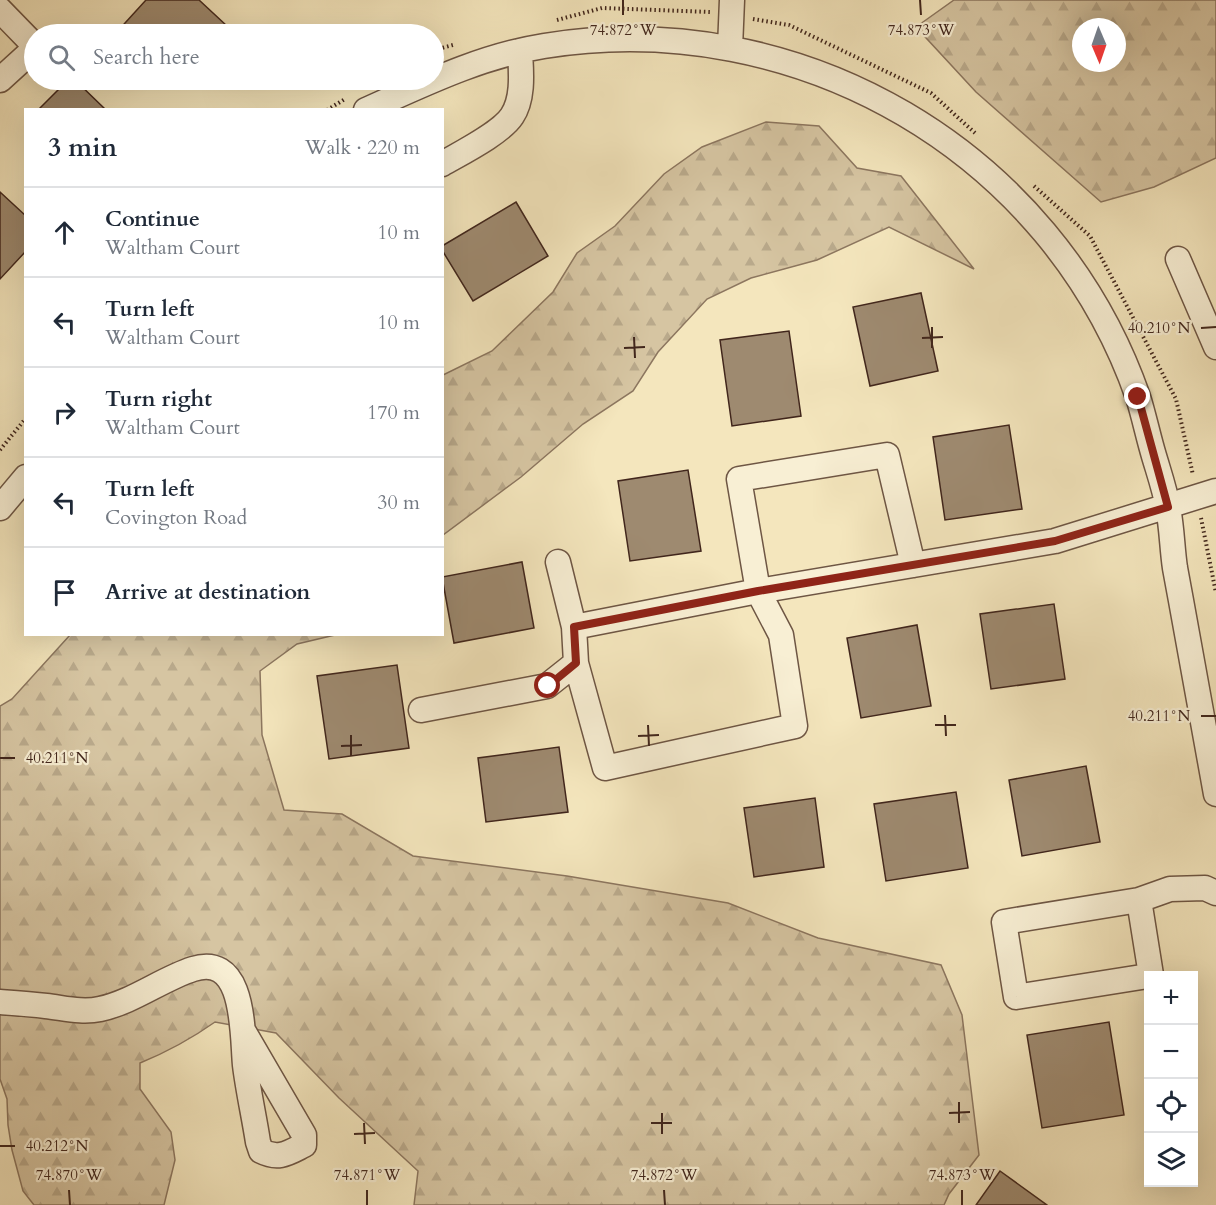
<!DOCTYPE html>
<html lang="en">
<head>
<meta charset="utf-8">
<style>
  body { margin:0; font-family:Cardo,serif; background:#f6f6f7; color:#1f2937 }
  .controls { position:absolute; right:18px; bottom:18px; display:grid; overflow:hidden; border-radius:0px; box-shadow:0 6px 24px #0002 }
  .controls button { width:54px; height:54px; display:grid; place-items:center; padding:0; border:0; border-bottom:2px solid #e0e1e3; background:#fff; color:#1f2937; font:30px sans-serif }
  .compass { position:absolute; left:1072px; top:18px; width:54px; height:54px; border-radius:50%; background:#fff; box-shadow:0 6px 24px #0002; rotate:178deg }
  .stop { position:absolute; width:18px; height:18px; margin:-14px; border:4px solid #8f2418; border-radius:50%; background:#fff }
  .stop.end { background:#8f2418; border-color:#fff; box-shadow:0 2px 6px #0008 }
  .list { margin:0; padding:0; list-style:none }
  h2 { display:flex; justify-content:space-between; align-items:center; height:78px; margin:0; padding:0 24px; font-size:26px }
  h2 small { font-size:20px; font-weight:400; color:#747a83 }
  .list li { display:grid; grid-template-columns:39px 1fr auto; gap:18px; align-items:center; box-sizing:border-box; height:90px; padding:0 24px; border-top:2px solid #e0e1e3 }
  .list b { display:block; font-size:22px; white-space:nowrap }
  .list p { margin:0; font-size:20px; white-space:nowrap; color:#747a83 }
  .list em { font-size:20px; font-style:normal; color:#747a83 }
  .icon { flex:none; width:33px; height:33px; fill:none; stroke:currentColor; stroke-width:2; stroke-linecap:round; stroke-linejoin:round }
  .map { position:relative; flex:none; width:1216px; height:1205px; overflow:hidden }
  .search { position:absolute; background:#fff; box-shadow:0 6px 24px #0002; left:24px; top:24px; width:420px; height:66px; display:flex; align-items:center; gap:15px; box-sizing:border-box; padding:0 21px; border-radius:33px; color:#747a83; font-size:22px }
  .panel { position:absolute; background:#fff; box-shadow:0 6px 24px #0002; left:24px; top:108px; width:420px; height:528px; border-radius:0px }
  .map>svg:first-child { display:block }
  .forest { fill:url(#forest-firs); stroke:#8c765f; stroke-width:1.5; fill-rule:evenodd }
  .building { fill:#9e8a70; stroke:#41261c; stroke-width:1.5 }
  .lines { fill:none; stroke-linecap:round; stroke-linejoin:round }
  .minor-casing { stroke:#6e5644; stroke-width:27 }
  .path { stroke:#41261c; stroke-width:4; stroke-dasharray:1.5 3; stroke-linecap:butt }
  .minor { stroke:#f8efd4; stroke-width:24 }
  .route { stroke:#8f2418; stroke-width:8 }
  .ticks { fill:none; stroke:#41261c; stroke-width:2 }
  .ticks-label { font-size:15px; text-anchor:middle; fill:#41261c; stroke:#f8efd4; stroke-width:4.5; stroke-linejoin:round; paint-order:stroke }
</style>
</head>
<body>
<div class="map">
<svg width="1216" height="1205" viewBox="0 0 1216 1205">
  <defs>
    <pattern id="forest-firs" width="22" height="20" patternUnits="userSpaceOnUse" patternTransform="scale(1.5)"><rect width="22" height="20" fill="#d6c5a2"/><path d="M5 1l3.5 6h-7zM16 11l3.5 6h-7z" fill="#b9a98b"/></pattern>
  </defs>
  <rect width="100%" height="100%" fill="#f4e6bd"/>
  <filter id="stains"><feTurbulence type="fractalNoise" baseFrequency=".00333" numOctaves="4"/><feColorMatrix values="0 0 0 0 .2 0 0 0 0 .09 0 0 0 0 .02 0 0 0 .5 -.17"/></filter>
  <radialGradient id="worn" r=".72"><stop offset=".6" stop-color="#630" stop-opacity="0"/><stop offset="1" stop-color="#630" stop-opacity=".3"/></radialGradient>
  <path class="forest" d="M 954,0 L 1216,0 L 1216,158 L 1154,187 L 1101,202 L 976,92 L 916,27 ZM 1081,27 L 1117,27 L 1117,63 L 1081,63 Z
    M 766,122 L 819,126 L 857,168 L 901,176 L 974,269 L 889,227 L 817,260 L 751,278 L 707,299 L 658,352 L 633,391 L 583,424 L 521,477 L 443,535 L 443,375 L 492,351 L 553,292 L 577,253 L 615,226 L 664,174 L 702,147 Z
    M 70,635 L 335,635 L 297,644 L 260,671 L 262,735 L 284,810 L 342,814 L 413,856 L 567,876 L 728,903 L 818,938 L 941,965 L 962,1015 L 979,1155 L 949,1194 L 944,1205 L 414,1205 L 418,1171 L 339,1098 L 276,1033 L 215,1022 C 191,1039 167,1052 140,1063 L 140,1089 L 171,1132 L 175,1160 L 164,1205 L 34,1205 L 23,1191 L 12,1150 L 8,1125 L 7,1099 L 0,1079 L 0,706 L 12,699 Z"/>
  <path class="building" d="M 146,0 L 199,0 L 227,26 L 220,34 L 115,34 Z
    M 68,80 L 75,80 L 106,110 L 38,110 Z
    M 160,80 L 178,80 L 170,88 Z
    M 0,192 L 26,216 L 26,251 L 0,279 Z
    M 516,202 L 548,256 L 473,301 L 442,250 L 442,246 Z
    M 921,293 L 938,371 L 870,386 L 853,307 Z
    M 789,331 L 801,416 L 732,426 L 720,340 Z
    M 1009,425 L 1022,509 L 945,520 L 933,437 Z
    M 688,470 L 701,551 L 630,561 L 618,481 Z
    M 522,562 L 534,628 L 454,643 L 442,577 Z
    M 1054,604 L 1065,679 L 991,689 L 980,614 Z
    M 917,625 L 931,706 L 861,718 L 847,638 Z
    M 397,665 L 409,748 L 329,759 L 317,676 Z
    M 559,747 L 568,812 L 486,822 L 478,758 Z
    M 1086,766 L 1100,842 L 1022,856 L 1009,780 Z
    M 956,792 L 968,868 L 886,881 L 874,804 Z
    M 815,798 L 824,867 L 754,877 L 744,808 Z
    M 1109,1022 L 1124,1115 L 1042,1128 L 1027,1035 Z
    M 1000,1171 L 1047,1205 L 976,1205 Z"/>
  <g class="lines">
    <defs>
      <path id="minor" d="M 0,10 L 34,45
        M 730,48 L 732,0
        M 0,80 L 34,49
        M 366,110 C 424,84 481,56 544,46 C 799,5 1052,151 1138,397 C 1144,416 1148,436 1154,456 C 1159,473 1165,490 1168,508 C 1172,528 1172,548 1175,568 C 1189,643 1202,718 1216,794
        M 442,164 C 461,153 501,133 512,116 C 524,98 521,71 520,51
        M 1178,259 L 1216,347
        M 0,508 L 26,477
        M 558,562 L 574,627
        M 913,565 L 887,455 L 739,479 L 758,591 L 781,635 L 795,726 L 605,768 L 576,663 L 574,627 L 758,591 L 1055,541 L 1216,491
        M 421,710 L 547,686 L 576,663
        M 1139,900 L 1151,975 L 1149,976
        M 1148,976 L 1016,997 L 1004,922 L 1139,900 L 1170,889 L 1205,888 L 1216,893
        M 0,1002 C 15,1003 31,1004 46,1006 C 64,1008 82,1013 100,1009 C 133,1002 162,979 193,969 C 246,952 242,1034 245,1065 C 248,1090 254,1116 258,1142 L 261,1151 C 279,1160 288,1153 304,1145 L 304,1135 L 244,1032"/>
    </defs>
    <use href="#minor" class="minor-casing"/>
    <path class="path" d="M 753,19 L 789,25 L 931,93 L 975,133
      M 557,20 L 602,8 L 710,12
      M 434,50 L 453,45
      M 327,110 L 345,99
      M 1034,186 L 1090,236 L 1176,399 L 1193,475
      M 0,450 L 26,418
      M 1201,518 L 1216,593"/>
    <use href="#minor" class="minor"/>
  </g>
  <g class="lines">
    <path class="route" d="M 548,686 L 576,663 L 574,627 L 758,591 L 1055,541 L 1168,507 L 1138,397"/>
  </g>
  <path class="ticks" d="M 623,0 L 623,15M 920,0 L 921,15M 932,327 L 932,348M 1201,328 L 1216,327M 634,337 L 635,358M 922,338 L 943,337M 624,348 L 645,347M 945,715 L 946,736M 1201,716 L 1216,716M 648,725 L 649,746M 935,725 L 956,725M 351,735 L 351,756M 638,736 L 659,735M 341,746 L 362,745M 0,758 L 15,758M 959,1102 L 959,1123M 662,1113 L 662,1134M 949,1113 L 970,1112M 364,1123 L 365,1144M 651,1123 L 672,1123M 354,1134 L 375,1133M 0,1146 L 15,1146M 69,1190 L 70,1205M 367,1190 L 367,1205M 664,1190 L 665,1205M 962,1190 L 962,1205"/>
  <g class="ticks-label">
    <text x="623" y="35">74.872°W</text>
    <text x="921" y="35">74.873°W</text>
    <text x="1159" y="333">40.210°N</text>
    <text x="1159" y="721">40.211°N</text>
    <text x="57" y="763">40.211°N</text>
    <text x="57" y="1151">40.212°N</text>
    <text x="69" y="1180">74.870°W</text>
    <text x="367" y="1180">74.871°W</text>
    <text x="664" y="1180">74.872°W</text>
    <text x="962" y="1180">74.873°W</text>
  </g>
  <rect width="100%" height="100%" filter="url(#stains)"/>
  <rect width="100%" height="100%" fill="url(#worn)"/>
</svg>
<div class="controls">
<button>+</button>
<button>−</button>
<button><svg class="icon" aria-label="locate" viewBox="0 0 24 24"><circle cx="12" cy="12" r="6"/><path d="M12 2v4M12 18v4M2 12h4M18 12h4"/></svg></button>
<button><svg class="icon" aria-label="layers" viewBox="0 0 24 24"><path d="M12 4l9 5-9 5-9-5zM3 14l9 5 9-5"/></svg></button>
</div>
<svg class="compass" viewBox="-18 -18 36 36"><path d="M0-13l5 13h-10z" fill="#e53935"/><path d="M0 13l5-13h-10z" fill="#747a83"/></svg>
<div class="stop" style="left:548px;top:686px"></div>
<div class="stop end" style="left:1138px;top:397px"></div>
<div class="search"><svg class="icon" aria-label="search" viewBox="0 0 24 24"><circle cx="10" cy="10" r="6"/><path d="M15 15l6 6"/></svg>Search here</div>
<section class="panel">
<h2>3 min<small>Walk · 220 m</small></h2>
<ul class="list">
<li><svg class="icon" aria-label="ahead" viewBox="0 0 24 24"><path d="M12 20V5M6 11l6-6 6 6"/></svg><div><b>Continue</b><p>Waltham Court</p></div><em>10 m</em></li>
<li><svg class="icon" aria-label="left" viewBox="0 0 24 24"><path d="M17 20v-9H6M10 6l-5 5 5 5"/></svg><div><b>Turn left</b><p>Waltham Court</p></div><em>10 m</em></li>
<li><svg class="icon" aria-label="right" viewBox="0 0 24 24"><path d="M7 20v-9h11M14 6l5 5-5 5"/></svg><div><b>Turn right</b><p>Waltham Court</p></div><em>170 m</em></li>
<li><svg class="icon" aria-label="left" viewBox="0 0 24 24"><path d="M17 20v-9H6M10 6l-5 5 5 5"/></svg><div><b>Turn left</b><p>Covington Road</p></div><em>30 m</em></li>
<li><svg class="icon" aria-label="arrive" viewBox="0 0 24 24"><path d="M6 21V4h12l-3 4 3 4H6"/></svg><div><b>Arrive at destination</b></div></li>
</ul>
</section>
</div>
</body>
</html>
